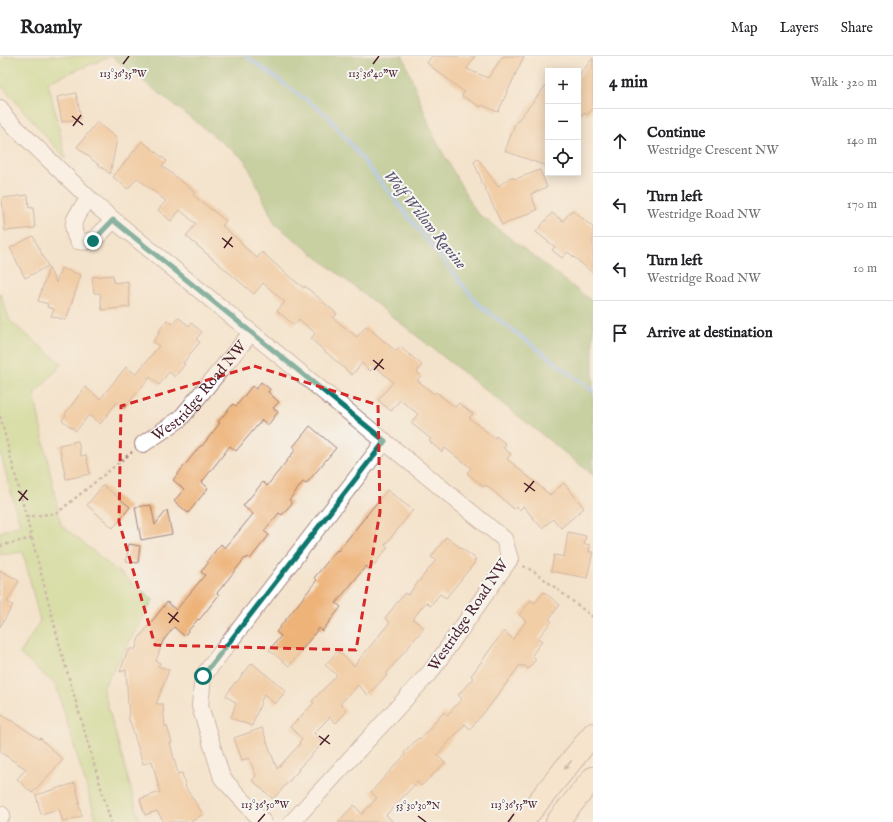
<!DOCTYPE html>
<html lang="en">
<head>
<meta charset="utf-8">
<style>
  body { margin:0; font-family:"IM FELL English",serif; background:#f2f2f2; color:#202124 }
  .controls { position:absolute; right:12px; top:12px; display:grid; overflow:hidden; border-radius:0px; box-shadow:0 2px 10px #0003 }
  .controls button { width:36px; height:36px; display:grid; place-items:center; padding:0; border:0; border-bottom:1px solid #e0e0e0; background:#fff; color:#202124; font:20px sans-serif }
  .stop { position:absolute; width:12px; height:12px; margin:-9px; border:3px solid #0f766e; border-radius:50%; background:#fff }
  .stop.end { background:#0f766e; border-color:#fff; box-shadow:0 1px 4px #0008 }
  .list { margin:0; padding:0; list-style:none }
  h2 { display:flex; justify-content:space-between; align-items:center; height:52px; margin:0; padding:0 16px; font-size:17px }
  h2 small { font-size:13px; font-weight:400; color:#757577 }
  .list li { display:grid; grid-template-columns:26px 1fr auto; gap:12px; align-items:center; box-sizing:border-box; height:64px; padding:0 16px; border-top:1px solid #e0e0e0 }
  .list b { display:block; font-size:15px; white-space:nowrap }
  .list p { margin:0; font-size:13px; white-space:nowrap; color:#757577 }
  .list em { font-size:13px; font-style:normal; color:#757577 }
  .icon { flex:none; width:22px; height:22px; fill:none; stroke:currentColor; stroke-width:2; stroke-linecap:round; stroke-linejoin:round }
  .map { position:relative; flex:none; width:593px; height:766px; overflow:hidden }
  header { display:flex; align-items:center; gap:24px; box-sizing:border-box; height:56px; padding:0 20px; background:#fff; border-bottom:1px solid #e0e0e0 }
  header strong { font-size:19px }
  nav { display:flex; gap:22px; margin-inline-start:auto; font-size:14px }
  main { display:flex }
  aside { flex:1; background:#fff }
  .map>svg:first-child { display:block }
  .green { fill:#b8d77f; stroke:#817b55 }
  .forest { fill:#92b86e; stroke:#6e6c4c }
  .lines { fill:none; stroke-linecap:round; stroke-linejoin:round }
  .stream { stroke:#7db1eb; stroke-width:4 }
  .building { fill:#eeb379 }
  .street-casing { stroke:#9f817c; stroke-width:18 }
  .secondary-casing { stroke:#9f817c; stroke-width:24 }
  .path { stroke:#9f817c; stroke-width:2.5; stroke-dasharray:3 3; stroke-linecap:butt }
  .street { stroke:#fff; stroke-width:16 }
  .secondary { stroke:#fbe5cf; stroke-width:22 }
  .oneway { fill:#a2827d }
  .route { stroke:#0f766e; stroke-width:5 }
  .marked { fill:none; stroke:#d62828; stroke-width:3; stroke-dasharray:8 5; stroke-linejoin:round }
  .ticks { fill:none; stroke:#4a1f2b; stroke-width:1.5 }
  .labels { text-anchor:middle; stroke-width:4; stroke-linejoin:round; paint-order:stroke }
  .street-label { font-size:15px; fill:#4a1f2b; stroke:#f6f6f2 }
  .water-label { font-size:16px; font-style:italic; fill:#5c526e; stroke:#f6f6f2 }
  .ticks-label { font-size:10px; text-anchor:middle; fill:#4a1f2b; stroke:#f6f6f2; stroke-width:4; stroke-linejoin:round; paint-order:stroke }
</style>
</head>
<body>
<header>
<strong>Roamly</strong>
<nav><a>Map</a><a>Layers</a><a>Share</a></nav>
</header>
<main>
<div class="map">
<svg width="593" height="766" viewBox="0 0 593 766">
  <rect width="100%" height="100%" fill="#f6f6f2"/>
  <filter id="ink" filterUnits="userSpaceOnUse"><feTurbulence type="fractalNoise" baseFrequency=".025" numOctaves="2"/><feDisplacementMap in="SourceGraphic" scale="8" xChannelSelector="R" yChannelSelector="G"/><feConvolveMatrix kernelMatrix="1 2 1 2 8 2 1 2 1" color-interpolation-filters="sRGB"/></filter>
  <filter id="wash" filterUnits="userSpaceOnUse"><feTurbulence type="fractalNoise" baseFrequency=".012" numOctaves="4" result="noise"/><feDisplacementMap in="SourceGraphic" scale="16" xChannelSelector="R" yChannelSelector="G"/><feGaussianBlur stdDeviation="0.9" result="paint"/><feColorMatrix in="noise" values="0 0 0 0 0 0 0 0 0 0 0 0 0 0 0 0 0 1.4 0 .05"/><feComposite in="paint" operator="in"/></filter>
  <g filter="url(#wash)">
    <rect width="100%" height="100%" fill="#f4e3cc"/>
    <path class="green" d="M 6,0 L 111,0 L 48,26 L 66,103 L 0,28 L 0,6 Z
      M 0,236 L 10,265 L 62,308 L 34,338 L 61,469 L 153,544 L 103,632 L 140,766 L 97,766 L 56,629 L 20,598 L 40,565 L 23,496 L 0,499 L 0,476 L 20,469 L 0,396 Z"/>
    <path class="forest" d="M 111,0 L 403,0 L 434,81 L 476,156 L 593,246 L 593,419 L 275,168 L 245,104 Z"/>
    <g class="lines">
      <path class="stream" d="M 246,0 L 327,59 L 478,248 L 593,335"/>
    </g>
    <g id="blocks">
      <path class="building" d="M 432,0 L 475,0 L 467,13 L 488,22 L 503,0 L 524,0 L 498,56 L 482,49 L 481,51 L 462,40 L 464,36 L 427,7 Z
        M 593,2 L 593,52 L 587,59 L 584,56 L 578,64 L 578,21 Z
        M 548,27 L 548,104 L 546,110 L 505,95 L 515,68 Z
        M 76,37 L 81,62 L 62,66 L 57,41 Z
        M 97,66 L 117,83 L 110,118 L 77,91 Z
        M 142,85 L 167,105 L 162,110 L 195,136 L 193,139 L 226,165 L 222,170 L 242,187 L 241,188 L 257,202 L 262,196 L 291,222 L 304,232 L 305,230 L 337,258 L 333,262 L 357,281 L 366,270 L 396,295 L 400,291 L 422,309 L 417,316 L 421,320 L 417,324 L 434,338 L 436,336 L 455,351 L 459,347 L 473,358 L 469,362 L 495,382 L 496,380 L 506,388 L 503,392 L 511,398 L 507,403 L 550,439 L 564,427 L 584,452 L 561,472 L 553,463 L 542,472 L 523,450 L 520,454 L 516,451 L 514,453 L 486,429 L 484,431 L 467,417 L 471,412 L 445,392 L 442,396 L 429,385 L 431,383 L 411,367 L 418,358 L 400,344 L 391,355 L 378,344 L 393,326 L 375,310 L 370,315 L 362,307 L 352,319 L 311,283 L 315,277 L 299,263 L 294,269 L 277,255 L 285,246 L 263,227 L 254,238 L 186,180 L 196,168 L 180,154 L 171,165 L 158,154 L 166,145 L 137,122 L 128,133 L 113,121 Z
        M 478,103 L 498,131 L 510,121 L 516,123 L 540,114 L 547,131 L 531,138 L 537,154 L 502,169 L 484,130 L 480,126 L 481,123 L 474,106 Z
        M 28,139 L 29,152 L 33,151 L 35,172 L 5,175 L 2,142 Z
        M 572,154 L 593,171 L 593,217 L 568,196 L 562,202 L 552,194 L 555,191 L 536,176 L 552,157 L 563,165 Z
        M 33,180 L 48,210 L 25,222 L 10,192 Z
        M 49,212 L 56,227 L 61,212 L 81,219 L 66,264 L 51,260 L 54,253 L 47,251 L 48,248 L 38,245 Z
        M 113,219 L 114,227 L 128,225 L 130,251 L 102,254 L 100,237 L 94,237 L 92,221 Z
        M 178,261 L 189,270 L 191,267 L 202,276 L 196,283 L 200,286 L 183,307 L 185,308 L 175,321 L 169,316 L 159,329 L 150,321 L 124,352 L 117,346 L 100,368 L 90,360 L 88,360 L 76,375 L 62,364 L 66,359 L 65,358 L 85,331 L 100,343 L 126,311 L 136,318 L 159,290 L 153,285 L 159,278 L 158,276 L 167,264 L 172,268 Z
        M 261,326 L 270,333 L 268,336 L 279,346 L 273,352 L 278,356 L 268,369 L 262,364 L 236,395 L 230,390 L 202,426 L 208,432 L 188,457 L 174,445 L 184,433 L 173,424 L 200,390 L 202,390 L 220,367 L 218,366 L 233,348 L 236,350 L 252,330 L 256,333 Z
        M 310,370 L 336,392 L 306,428 L 303,426 L 289,444 L 292,447 L 282,459 L 279,457 L 264,475 L 269,479 L 250,503 L 248,501 L 246,503 L 245,502 L 217,537 L 219,539 L 199,564 L 198,563 L 184,580 L 174,571 L 163,585 L 156,605 L 160,607 L 158,610 L 169,614 L 156,648 L 163,648 L 165,671 L 167,670 L 172,687 L 170,687 L 178,718 L 182,717 L 186,732 L 203,758 L 191,766 L 164,766 L 157,755 L 145,759 L 140,743 L 160,736 L 152,705 L 143,708 L 130,665 L 129,665 L 126,614 L 120,616 L 128,594 L 130,595 L 131,592 L 135,594 L 139,582 L 167,546 L 176,554 L 195,531 L 205,519 L 201,516 L 209,506 L 207,505 L 221,488 L 225,492 L 253,458 L 243,450 L 263,426 L 267,430 L 296,393 L 293,391 Z
        M 78,385 L 81,400 L 86,399 L 90,418 L 66,423 L 59,389 Z
        M 103,429 L 130,451 L 113,472 L 87,449 Z
        M 387,434 L 413,454 L 385,489 L 388,491 L 370,514 L 366,510 L 336,547 L 341,551 L 322,575 L 319,572 L 289,610 L 269,594 L 281,580 L 276,576 L 317,524 L 314,522 L 337,494 L 338,495 Z
        M 151,449 L 155,469 L 167,454 L 172,478 L 141,484 L 135,451 Z
        M 568,476 L 586,480 L 584,488 L 590,489 L 589,496 L 593,496 L 587,522 L 551,515 L 554,499 L 564,501 Z
        M 446,481 L 476,503 L 474,505 L 475,506 L 446,542 L 440,538 L 430,550 L 426,546 L 413,563 L 424,572 L 386,618 L 387,619 L 368,639 L 358,629 L 340,648 L 347,655 L 336,667 L 330,661 L 314,677 L 323,687 L 298,713 L 299,714 L 273,743 L 252,724 L 256,720 L 249,702 L 242,704 L 234,682 L 262,672 L 277,713 L 300,688 L 299,687 L 302,683 L 290,671 L 314,647 L 312,645 L 337,619 L 325,609 L 338,595 L 354,610 L 390,566 L 385,562 L 404,538 L 405,537 L 408,539 L 436,504 L 431,501 Z
        M 129,488 L 140,490 L 138,507 L 126,505 Z
        M 0,514 L 19,525 L 7,546 L 13,549 L 0,571 Z
        M 544,536 L 560,549 L 549,563 L 552,565 L 538,582 L 542,585 L 532,599 L 536,603 L 528,613 L 524,609 L 523,611 L 520,609 L 488,652 L 470,673 L 465,668 L 437,699 L 445,707 L 421,730 L 417,726 L 386,759 L 393,766 L 338,766 L 354,749 L 362,758 L 377,742 L 371,736 L 405,699 L 404,697 L 418,682 L 420,683 L 444,656 L 447,659 L 462,643 L 458,639 L 473,622 L 471,620 L 497,584 L 504,575 L 513,583 L 526,565 L 519,559 L 531,544 L 535,547 Z
        M 252,607 L 286,635 L 275,648 L 264,638 L 252,670 L 231,662 L 236,647 L 226,640 L 235,626 L 236,627 Z
        M 0,658 L 11,665 L 11,664 L 39,683 L 40,682 L 63,704 L 32,737 L 17,723 L 26,713 L 0,696 Z
        M 75,727 L 80,747 L 78,747 L 82,760 L 63,766 L 59,753 L 41,758 L 36,739 Z"/>
    </g>
  </g>
  <g filter="url(#ink)">
    <use href="#blocks" fill-opacity="0" stroke="#9f817c" stroke-width="1"/>
    <g class="lines">
      <defs>
        <g id="street">
          <path d="M 0,52 L 6,62 L 99,152 L 504,483 L 510,503 L 432,614 L 292,766"/>
          <path d="M 89,143 C 78,157 67,167 78,185 C 95,189 102,175 113,164"/>
          <path id="s1" d="M 143,388 L 180,363 L 251,277"/>
          <path d="M 0,758 L 2,759"/>
          <path d="M 263,766 L 222,722 L 200,650 L 203,620 L 385,385"/>
        </g>
        <path id="secondary" d="M 522,766 L 593,678
          M 557,766 L 593,722"/>
      </defs>
      <use href="#street" class="street-casing"/>
      <use href="#secondary" class="secondary-casing"/>
      <path class="path" d="M 0,360 L 62,598 L 111,766
        M 26,461 L 57,457 L 132,396
        M 0,490 L 32,482
        M 523,510 L 535,516 L 593,561"/>
      <use href="#street" class="street"/>
      <use href="#secondary" class="secondary"/>
    </g>
    <defs><path id="oneway-solid" d="M-6-.8H1V-3.2L6.5 0L1 3.2V.8H-6Z"/></defs>
    <use class="oneway" href="#oneway-solid" transform="translate(568 709) rotate(129)"/>
  </g>
  <g class="lines" filter="url(#ink)">
    <path class="route" d="M 93,185 L 113,164 L 385,385 L 203,620"/>
  </g>
  <path d="M0 0H593V766H0ZM 254,310 L 378,349 L 380,456 L 356,594 L 155,589 L 119,466 L 121,350 Z" fill="#f4e3cc" fill-opacity=".55" fill-rule="evenodd"/>
  <path class="marked" d="M 254,310 L 378,349 L 380,456 L 356,594 L 155,589 L 119,466 L 121,350 Z"/>
  <path class="ticks" d="M 123,8 L 129,0M 373,8 L 379,0M 72,60 L 83,69M 73,70 L 81,59M 222,182 L 233,191M 224,192 L 232,181M 373,304 L 384,313M 374,314 L 383,303M 524,427 L 535,435M 18,435 L 28,444M 525,436 L 534,425M 19,445 L 27,434M 168,557 L 179,566M 169,567 L 178,556M 319,680 L 330,688M 320,689 L 329,679M 418,760 L 426,766M 258,766 L 265,758M 508,766 L 514,758"/>
  <g class="labels">
    <g class="street-label">
      <text dy="5" stroke="none"><textPath href="#s1" startOffset="78">Westridge Road NW</textPath></text>
      <text transform="translate(468 559) rotate(-56)" y="5">Westridge Road NW</text>
    </g>
    <g class="water-label">
      <text transform="translate(426 163) rotate(51)" y="6">Wolf Willow Ravine</text>
    </g>
  </g>
  <g class="ticks-label">
    <text x="123" y="21">113°36'35"W</text>
    <text x="373" y="21">113°36'40"W</text>
    <text x="265" y="752">113°36'50"W</text>
    <text x="514" y="752">113°36'55"W</text>
    <text x="418" y="753">53°30'30"N</text>
  </g>
</svg>
<div class="controls">
<button>+</button>
<button>−</button>
<button><svg class="icon" aria-label="locate" viewBox="0 0 24 24"><circle cx="12" cy="12" r="6"/><path d="M12 2v4M12 18v4M2 12h4M18 12h4"/></svg></button>
</div>
<div class="stop" style="left:203px;top:620px"></div>
<div class="stop end" style="left:93px;top:185px"></div>
</div>
<aside>
<h2>4 min<small>Walk · 320 m</small></h2>
<ul class="list">
<li><svg class="icon" aria-label="ahead" viewBox="0 0 24 24"><path d="M12 20V5M6 11l6-6 6 6"/></svg><div><b>Continue</b><p>Westridge Crescent NW</p></div><em>140 m</em></li>
<li><svg class="icon" aria-label="left" viewBox="0 0 24 24"><path d="M17 20v-9H6M10 6l-5 5 5 5"/></svg><div><b>Turn left</b><p>Westridge Road NW</p></div><em>170 m</em></li>
<li><svg class="icon" aria-label="left" viewBox="0 0 24 24"><path d="M17 20v-9H6M10 6l-5 5 5 5"/></svg><div><b>Turn left</b><p>Westridge Road NW</p></div><em>10 m</em></li>
<li><svg class="icon" aria-label="arrive" viewBox="0 0 24 24"><path d="M6 21V4h12l-3 4 3 4H6"/></svg><div><b>Arrive at destination</b></div></li>
</ul>
</aside>
</main>
</body>
</html>
